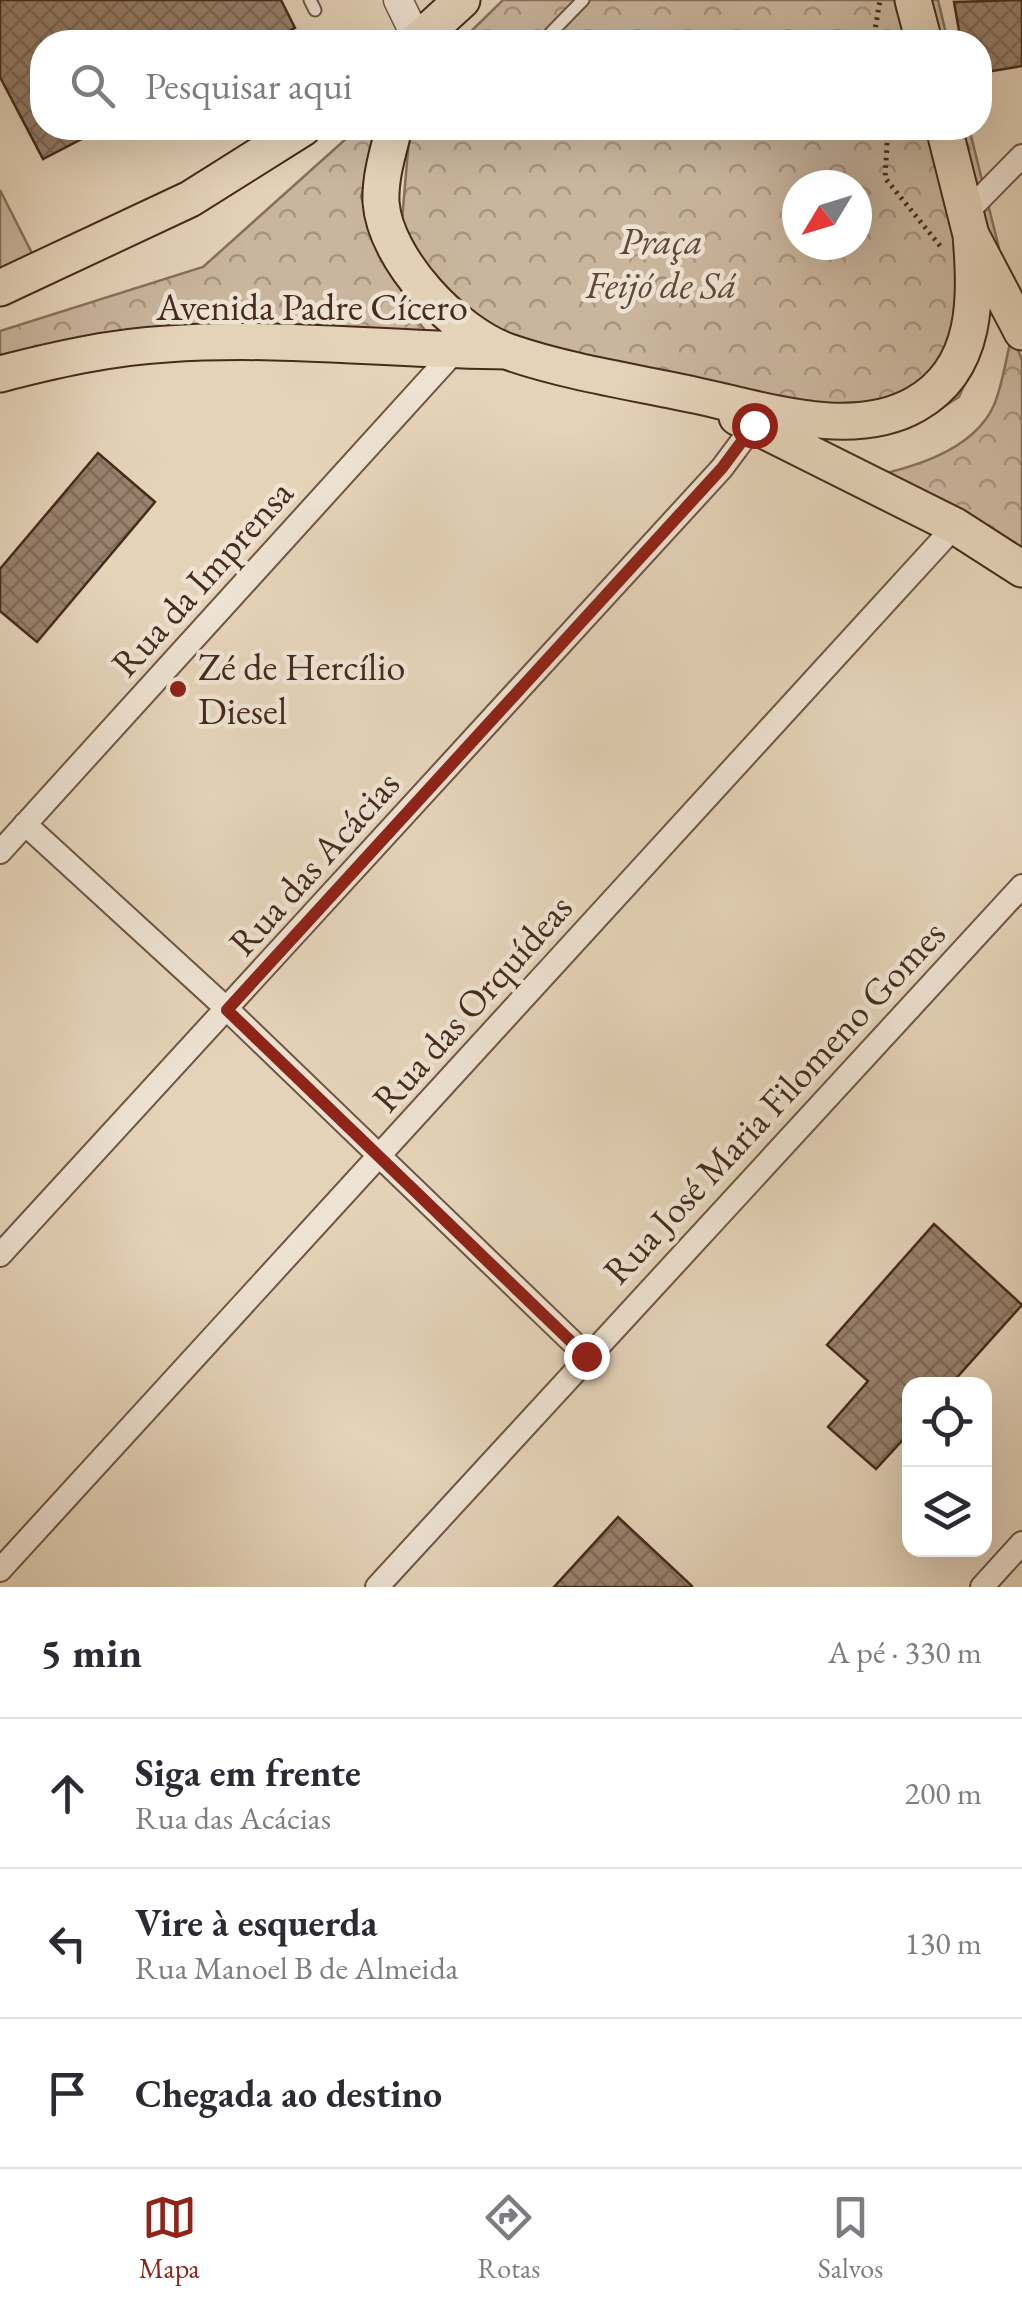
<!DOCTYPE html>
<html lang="pt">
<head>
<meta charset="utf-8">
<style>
  body { margin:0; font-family:"EB Garamond",serif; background:#f2f2f3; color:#2b2b33 }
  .controls { position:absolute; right:30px; bottom:30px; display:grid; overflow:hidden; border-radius:20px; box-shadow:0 10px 40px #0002 }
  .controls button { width:90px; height:90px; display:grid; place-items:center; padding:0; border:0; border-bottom:2px solid #e1e1e2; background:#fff; color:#2b2b33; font:50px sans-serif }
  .compass { position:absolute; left:782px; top:170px; width:90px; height:90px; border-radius:50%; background:#fff; box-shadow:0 10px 40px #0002; rotate:232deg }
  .stop { position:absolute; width:30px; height:30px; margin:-22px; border:8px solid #8f2418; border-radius:50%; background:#fff }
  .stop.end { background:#8f2418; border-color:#fff; box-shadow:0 2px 10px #0008 }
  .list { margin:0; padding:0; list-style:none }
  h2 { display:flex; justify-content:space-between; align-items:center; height:130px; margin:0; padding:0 40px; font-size:42px }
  h2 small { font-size:32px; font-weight:400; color:#7c7c81 }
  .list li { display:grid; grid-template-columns:65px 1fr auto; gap:30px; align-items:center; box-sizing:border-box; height:150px; padding:0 40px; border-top:2px solid #e1e1e2 }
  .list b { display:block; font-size:38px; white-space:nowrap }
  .list p { margin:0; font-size:32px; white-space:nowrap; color:#7c7c81 }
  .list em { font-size:32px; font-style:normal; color:#7c7c81 }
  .icon { flex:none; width:55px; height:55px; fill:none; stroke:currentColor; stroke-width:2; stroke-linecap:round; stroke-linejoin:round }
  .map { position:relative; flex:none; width:1022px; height:1587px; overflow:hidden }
  .search { position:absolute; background:#fff; box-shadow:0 10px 40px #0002; left:30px; right:30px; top:30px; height:110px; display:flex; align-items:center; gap:25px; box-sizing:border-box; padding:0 35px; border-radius:40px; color:#7c7c81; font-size:38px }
  .sheet { height:580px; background:#fff }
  nav { display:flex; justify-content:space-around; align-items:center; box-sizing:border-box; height:140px; border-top:2px solid #e1e1e2; background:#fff; font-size:28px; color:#7c7c81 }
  nav a { display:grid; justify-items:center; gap:5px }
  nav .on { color:#8f2418 }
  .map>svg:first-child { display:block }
  .green { fill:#cab69e; stroke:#88705d; stroke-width:2.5 }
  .park { fill:url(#park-crowns); stroke:#88705d; stroke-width:2.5; fill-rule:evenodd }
  .building { fill:url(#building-cross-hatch); stroke:#472b1c; stroke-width:2.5 }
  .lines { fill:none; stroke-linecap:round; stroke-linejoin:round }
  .service-casing { stroke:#6e5543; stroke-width:15 }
  .minor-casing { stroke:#6e5543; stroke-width:26 }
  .tertiary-casing { stroke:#6e5543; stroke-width:31 }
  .trunk-casing { stroke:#472b1c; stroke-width:39 }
  .path { stroke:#472b1c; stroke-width:5; stroke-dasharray:2.5 5; stroke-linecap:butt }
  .service { stroke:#eee2d2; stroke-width:11 }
  .minor { stroke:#eee2d2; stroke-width:22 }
  .tertiary { stroke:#eee2d2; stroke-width:28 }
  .trunk { stroke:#e5d3b9; stroke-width:35 }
  .route { stroke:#8f2418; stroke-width:12 }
  .poi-dot { fill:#8f2418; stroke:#eee2d2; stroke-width:4 }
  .labels { text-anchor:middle; stroke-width:9; stroke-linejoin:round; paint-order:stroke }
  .park-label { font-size:38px; font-style:italic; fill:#614736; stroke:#eee2d2 }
  .street-label { font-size:38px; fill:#472b1c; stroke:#eee2d2 }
  .poi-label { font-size:38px; fill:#472b1c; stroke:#eee2d2; text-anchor:start }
</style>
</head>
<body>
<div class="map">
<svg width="1022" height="1587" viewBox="0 0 1022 1587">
  <defs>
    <pattern id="park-crowns" width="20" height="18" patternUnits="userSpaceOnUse" patternTransform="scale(2.5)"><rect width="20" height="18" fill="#cab69e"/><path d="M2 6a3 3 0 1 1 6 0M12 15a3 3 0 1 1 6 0" fill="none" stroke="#a69480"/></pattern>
    <pattern id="building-cross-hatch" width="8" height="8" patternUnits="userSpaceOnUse" patternTransform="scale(2.5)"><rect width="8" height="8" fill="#99826e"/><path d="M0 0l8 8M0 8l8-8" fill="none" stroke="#7f6b5a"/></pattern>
  </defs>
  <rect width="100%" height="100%" fill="#e5d3b9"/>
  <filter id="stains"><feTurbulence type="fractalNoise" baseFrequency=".002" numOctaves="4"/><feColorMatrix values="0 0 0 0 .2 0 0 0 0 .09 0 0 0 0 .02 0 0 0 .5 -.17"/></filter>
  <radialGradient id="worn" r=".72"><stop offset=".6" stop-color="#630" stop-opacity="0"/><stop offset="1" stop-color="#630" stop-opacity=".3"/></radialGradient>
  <path class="green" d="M 0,190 L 39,267 L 0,286 Z"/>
  <path class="park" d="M 503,0 L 938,0 L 948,42 L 460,42 Z
    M 358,128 L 379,128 L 361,197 L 412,314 L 437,345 L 0,366 L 0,331 L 203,267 Z
    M 414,128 L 969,128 L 999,248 L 982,345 L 959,397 L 909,428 L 839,434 L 519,371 L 445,308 L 401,232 L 409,139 ZM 797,185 L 857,185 L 857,245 L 797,245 Z
    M 1012,335 L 1022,360 L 1022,564 L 859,479 C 905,470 973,453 994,405 C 1003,384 1006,357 1012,335 Z"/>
  <path class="building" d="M 0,0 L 281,0 L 295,28 L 267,42 L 42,42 L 42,128 L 103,128 L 43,159 L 0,77 Z
    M 1022,0 L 1022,66 L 980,73 L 980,42 L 961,42 L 954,2 Z
    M 98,453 L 155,502 L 37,642 L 0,611 L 0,569 Z
    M 934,1224 L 1022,1305 L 951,1384 L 910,1384 L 910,1432 L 876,1469 L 828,1427 L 868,1381 L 827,1345 Z
    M 618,1517 L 692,1586 L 692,1587 L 554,1587 Z"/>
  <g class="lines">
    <defs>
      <path id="service" d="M 310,0 L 315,10
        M 542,42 L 583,0"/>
      <path id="minor" d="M 965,214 L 1022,156
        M 25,824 L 227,1009 L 587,1356
        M 0,852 L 456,350
        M 0,1255 L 722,468 L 754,425
        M 0,1570 L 955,526
        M 377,1587 L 1022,886
        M 982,1587 L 1022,1543"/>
      <path id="tertiary" d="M 398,0 L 418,41"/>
      <path id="trunk" d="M 913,0 L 924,42
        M 416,42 L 462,0
        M 394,128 C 388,152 380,177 381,202 C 385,260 456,334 509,352 C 567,372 633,382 694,395 C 761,409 852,441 916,404 C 979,368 976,297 971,235
        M 944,128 L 971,235 L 1022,332
        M 0,288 L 190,199 L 303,128
        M 0,374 C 54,360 111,347 167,344 C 279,336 393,350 506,351
        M 737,417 L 955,526 L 1022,569"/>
    </defs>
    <use href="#service" class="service-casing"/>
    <use href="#minor" class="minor-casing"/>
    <use href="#tertiary" class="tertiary-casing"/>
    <use href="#trunk" class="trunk-casing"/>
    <path class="path" d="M 873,42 L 880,0
      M 888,128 L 885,178 L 941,247"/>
    <use href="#service" class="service"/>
    <use href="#minor" class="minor"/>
    <use href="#tertiary" class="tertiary"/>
    <use href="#trunk" class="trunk"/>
  </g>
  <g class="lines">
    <path class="route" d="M 586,1356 L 227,1010 L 722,468 L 754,425"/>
  </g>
  <circle class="poi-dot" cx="178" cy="689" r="10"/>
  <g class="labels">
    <g class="park-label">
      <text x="661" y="254">Praça<tspan x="661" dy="44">Feijó de Sá</tspan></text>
    </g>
    <g class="street-label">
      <text x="312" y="320">Avenida Padre Cícero</text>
      <text transform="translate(202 578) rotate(-48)" y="13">Rua da Imprensa</text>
      <text transform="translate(314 863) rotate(-48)" y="13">Rua das Acácias</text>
      <text transform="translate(472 1003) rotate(-48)" y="13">Rua das Orquídeas</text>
      <text transform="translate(774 1102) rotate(-47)" y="13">Rua José Maria Filomeno Gomes</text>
    </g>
    <g class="poi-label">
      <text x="198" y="680">Zé de Hercílio<tspan x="198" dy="44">Diesel</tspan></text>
    </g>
  </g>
  <rect width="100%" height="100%" filter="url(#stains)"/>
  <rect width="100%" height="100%" fill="url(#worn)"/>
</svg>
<div class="controls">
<button><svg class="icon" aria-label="locate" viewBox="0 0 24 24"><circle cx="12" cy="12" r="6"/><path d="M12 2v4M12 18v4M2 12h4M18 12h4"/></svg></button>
<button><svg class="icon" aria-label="layers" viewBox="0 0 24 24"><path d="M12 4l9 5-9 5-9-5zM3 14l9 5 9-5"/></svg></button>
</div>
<svg class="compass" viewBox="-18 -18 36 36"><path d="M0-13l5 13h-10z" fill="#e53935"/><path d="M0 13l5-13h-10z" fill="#7c7c81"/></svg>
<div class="stop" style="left:754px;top:425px"></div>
<div class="stop end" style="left:586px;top:1356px"></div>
<div class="search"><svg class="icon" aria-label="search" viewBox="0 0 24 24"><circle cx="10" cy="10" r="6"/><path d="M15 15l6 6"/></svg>Pesquisar aqui</div>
</div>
<section class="sheet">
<h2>5 min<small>A pé · 330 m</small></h2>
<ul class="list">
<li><svg class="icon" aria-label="ahead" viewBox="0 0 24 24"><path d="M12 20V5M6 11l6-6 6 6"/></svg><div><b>Siga em frente</b><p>Rua das Acácias</p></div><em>200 m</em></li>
<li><svg class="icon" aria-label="left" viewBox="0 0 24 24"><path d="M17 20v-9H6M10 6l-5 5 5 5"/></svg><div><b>Vire à esquerda</b><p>Rua Manoel B de Almeida</p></div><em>130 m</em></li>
<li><svg class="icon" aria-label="arrive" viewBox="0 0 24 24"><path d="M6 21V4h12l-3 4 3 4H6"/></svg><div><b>Chegada ao destino</b></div></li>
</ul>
</section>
<nav>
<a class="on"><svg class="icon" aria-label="map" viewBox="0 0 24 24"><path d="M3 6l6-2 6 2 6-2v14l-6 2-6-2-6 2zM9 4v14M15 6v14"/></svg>Mapa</a>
<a><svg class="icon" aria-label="directions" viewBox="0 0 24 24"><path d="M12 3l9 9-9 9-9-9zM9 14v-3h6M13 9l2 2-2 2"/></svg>Rotas</a>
<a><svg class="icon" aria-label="saved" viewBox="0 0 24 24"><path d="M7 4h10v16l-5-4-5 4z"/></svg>Salvos</a>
</nav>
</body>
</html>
